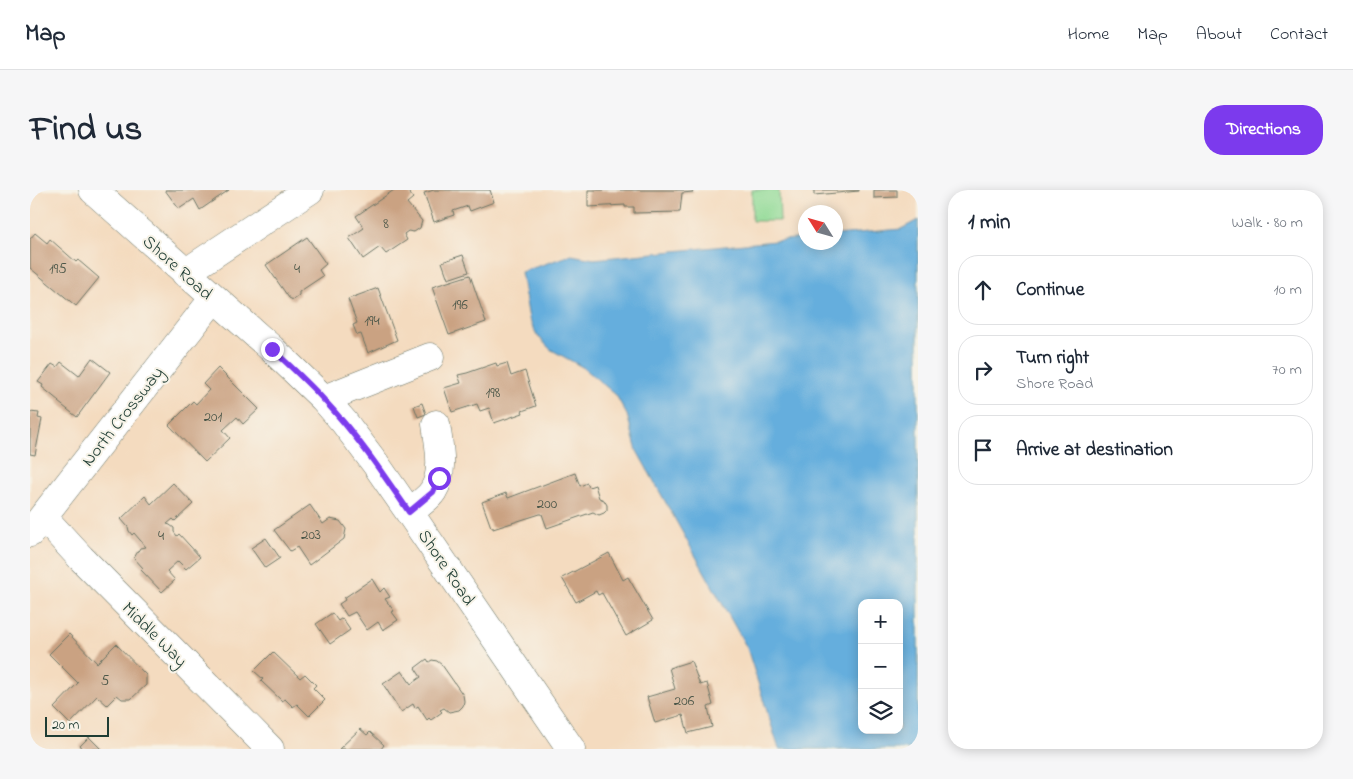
<!DOCTYPE html>
<html lang="en">
<head>
<meta charset="utf-8">
<style>
  body { margin:0; font-family:"Indie Flower",sans-serif; background:#f6f6f7; color:#1f2937 }
  .controls { position:absolute; right:15px; bottom:15px; display:grid; overflow:hidden; border-radius:10px; box-shadow:0 2px 12px #0003 }
  .controls button { width:45px; height:45px; display:grid; place-items:center; padding:0; border:0; border-bottom:1px solid #e0e1e3; background:#fff; color:#1f2937; font:25px sans-serif }
  .compass { position:absolute; left:768px; top:15px; width:45px; height:45px; border-radius:50%; background:#fff; box-shadow:0 2px 12px #0003; rotate:307deg }
  .scale { position:absolute; left:15px; bottom:12px; width:64px; box-sizing:border-box; padding-left:5px; border:2px solid #1f3d34; border-top:0; font-size:14px; line-height:18px; white-space:nowrap; color:#1f3d34; -webkit-text-stroke:4px #f7f3e8; paint-order:stroke }
  .stop { position:absolute; width:15px; height:15px; margin:-11px; border:4px solid #7c3aed; border-radius:50%; background:#fff }
  .stop.end { background:#7c3aed; border-color:#fff; box-shadow:0 1px 5px #0008 }
  .list { margin:0; padding:0; list-style:none }
  h2 { display:flex; justify-content:space-between; align-items:center; height:65px; margin:0; padding:0 20px; font-size:21px }
  h2 small { font-size:16px; font-weight:400; color:#747a83 }
  .list li { display:grid; grid-template-columns:32px 1fr auto; gap:15px; align-items:center; box-sizing:border-box; height:70px; margin:0 10px 10px; padding:0 10px; border:1px solid #e0e1e3; border-radius:20px }
  .list b { display:block; font-size:19px; white-space:nowrap }
  .list p { margin:0; font-size:16px; white-space:nowrap; color:#747a83 }
  .list em { font-size:16px; font-style:normal; color:#747a83 }
  .icon { flex:none; width:28px; height:28px; fill:none; stroke:currentColor; stroke-width:2; stroke-linecap:round; stroke-linejoin:round }
  .map { position:relative; flex:none; width:888px; height:559px; overflow:hidden; border-radius:20px }
  header { display:flex; align-items:center; gap:30px; box-sizing:border-box; height:70px; padding:0 25px; background:#fff; border-bottom:1px solid #e0e1e3 }
  header strong { font-size:24px }
  nav { display:flex; gap:28px; margin-inline-start:auto; font-size:18px }
  .intro { display:flex; align-items:center; justify-content:space-between; box-sizing:border-box; height:120px; padding:0 30px }
  h1 { margin:0; font-size:35px }
  .button { padding:12px 22px; border-radius:20px; background:#7c3aed; color:#fff; font-size:18px; font-weight:700 }
  main { display:flex; gap:30px; padding:0 30px }
  aside { flex:1; background:#fff; border-radius:20px; box-shadow:0 2px 12px #0003 }
  .map>svg:first-child { display:block }
  .green { fill:#91da96; stroke:#588c65 }
  .water { fill:#65aedd; stroke:#427688; fill-rule:evenodd }
  .building { fill:#caa282 }
  .lines { fill:none; stroke-linecap:round; stroke-linejoin:round }
  .minor-casing { stroke:#6a7465; stroke-width:29 }
  .minor { stroke:#fff; stroke-width:28 }
  .route { stroke:#7c3aed; stroke-width:6 }
  .labels { text-anchor:middle; stroke-width:4; stroke-linejoin:round; paint-order:stroke }
  .number-label { font-size:15px; fill:#4a5648 }
  .street-label { font-size:18px; fill:#1f3d34; stroke:#f7f3e8 }
</style>
</head>
<body>
<header>
<strong>Map</strong>
<nav><a>Home</a><a>Map</a><a>About</a><a>Contact</a></nav>
</header>
<div class="intro"><h1>Find us</h1><a class="button">Directions</a></div>
<main>
<div class="map">
<svg width="888" height="559" viewBox="0 0 888 559">
  <rect width="100%" height="100%" fill="#f7f3e8"/>
  <filter id="ink" filterUnits="userSpaceOnUse"><feTurbulence type="fractalNoise" baseFrequency=".02" numOctaves="2"/><feDisplacementMap in="SourceGraphic" scale="10" xChannelSelector="R" yChannelSelector="G"/><feConvolveMatrix kernelMatrix="1 2 1 2 8 2 1 2 1" color-interpolation-filters="sRGB"/></filter>
  <filter id="wash" filterUnits="userSpaceOnUse"><feTurbulence type="fractalNoise" baseFrequency=".0096" numOctaves="4" result="noise"/><feDisplacementMap in="SourceGraphic" scale="20" xChannelSelector="R" yChannelSelector="G"/><feGaussianBlur stdDeviation="1.12" result="paint"/><feColorMatrix in="noise" values="0 0 0 0 0 0 0 0 0 0 0 0 0 0 0 0 0 1.4 0 .05"/><feComposite in="paint" operator="in"/></filter>
  <g filter="url(#wash)">
    <rect width="100%" height="100%" fill="#f4dbbf"/>
    <path class="green" d="M 722,0 L 749,0 L 750,31 L 722,31 Z"/>
    <path class="water" d="M 888,30 L 888,559 L 749,559 L 717,458 L 607,261 L 597,225 L 586,205 L 554,178 L 520,159 L 507,145 L 499,129 L 491,82 L 541,65 L 564,69 L 775,48 L 776,52 L 806,52 L 806,45 L 871,39 ZM 832,413 L 869,413 L 869,540 L 832,540 Z"/>
    <g id="blocks">
      <path class="building" d="M 135,0 L 199,0 L 170,20 L 164,9 L 149,19 Z
        M 364,0 L 377,0 L 383,8 L 377,13 L 392,31 L 390,38 L 384,42 L 378,41 L 374,44 L 377,50 L 356,64 L 350,57 L 333,69 L 319,48 L 334,38 L 326,26 Z
        M 404,0 L 460,0 L 464,12 L 440,21 L 438,16 L 423,21 L 424,25 L 404,32 L 394,3 Z
        M 558,0 L 663,0 L 663,2 L 652,3 L 650,22 L 604,23 L 604,17 L 595,17 L 595,15 L 558,17 Z
        M 784,0 L 829,0 L 829,1 L 784,5 Z
        M 844,0 L 867,0 L 867,7 L 844,8 Z
        M 5,43 L 17,53 L 20,49 L 46,72 L 48,70 L 69,88 L 46,116 L 0,78 L 0,49 Z
        M 277,47 L 296,74 L 289,80 L 293,86 L 269,102 L 269,105 L 263,110 L 259,108 L 236,75 Z
        M 433,65 L 439,82 L 418,89 L 412,72 Z
        M 440,85 L 456,132 L 419,145 L 402,97 Z
        M 348,98 L 367,150 L 338,163 L 331,144 L 327,145 L 323,135 L 327,133 L 318,109 Z
        M 62,168 L 80,182 L 47,227 L 28,212 L 29,211 L 12,197 L 13,195 L 8,192 L 22,174 L 27,177 L 31,172 L 49,186 Z
        M 466,173 L 467,176 L 477,173 L 481,186 L 495,181 L 506,216 L 492,221 L 493,223 L 464,233 L 459,218 L 450,221 L 447,214 L 422,222 L 414,198 L 431,193 L 428,185 L 437,183 Z
        M 188,178 L 229,219 L 213,234 L 207,227 L 193,240 L 200,248 L 175,272 L 139,235 L 163,211 L 166,214 L 179,200 L 173,194 Z
        M 392,213 L 396,224 L 388,227 L 384,216 Z
        M 0,222 L 9,223 L 8,228 L 12,229 L 5,265 L 0,264 Z
        M 545,283 L 550,296 L 557,293 L 559,297 L 565,295 L 569,308 L 574,310 L 577,315 L 577,320 L 574,323 L 569,325 L 563,322 L 517,338 L 512,324 L 510,324 L 463,339 L 463,337 L 461,337 L 452,312 L 476,303 L 478,308 Z
        M 143,293 L 163,314 L 145,331 L 143,329 L 137,334 L 140,335 L 144,338 L 144,342 L 147,346 L 149,344 L 170,367 L 156,379 L 148,371 L 137,381 L 145,390 L 132,402 L 111,380 L 113,378 L 104,368 L 110,358 L 116,357 L 104,343 L 102,345 L 99,341 L 98,337 L 91,329 L 115,306 L 121,314 Z
        M 280,315 L 293,334 L 300,329 L 310,331 L 316,339 L 314,349 L 279,375 L 267,357 L 260,361 L 244,340 Z
        M 236,348 L 250,368 L 235,378 L 221,358 Z
        M 579,363 L 593,390 L 598,387 L 623,430 L 596,446 L 572,403 L 568,405 L 566,401 L 546,412 L 532,388 Z
        M 342,389 L 350,402 L 354,398 L 360,407 L 355,409 L 364,421 L 362,422 L 368,430 L 353,440 L 348,432 L 337,440 L 325,422 L 317,426 L 309,414 L 315,410 L 314,408 Z
        M 302,423 L 308,431 L 312,428 L 320,440 L 300,454 L 286,434 Z
        M 39,444 L 67,473 L 86,454 L 116,485 L 116,495 L 101,509 L 92,509 L 87,505 L 77,515 L 67,506 L 40,534 L 24,518 L 48,493 L 19,464 Z
        M 243,462 L 270,488 L 275,484 L 286,495 L 283,498 L 295,510 L 279,526 L 267,514 L 263,517 L 255,509 L 252,511 L 231,491 L 233,489 L 224,481 Z
        M 397,469 L 399,472 L 402,470 L 407,471 L 412,475 L 433,505 L 434,511 L 433,516 L 429,520 L 419,522 L 414,518 L 410,520 L 412,522 L 401,530 L 399,528 L 397,530 L 388,516 L 385,518 L 383,514 L 371,522 L 353,494 L 372,481 L 381,494 L 391,487 L 385,478 Z
        M 661,471 L 670,495 L 677,493 L 683,515 L 678,517 L 682,537 L 658,543 L 653,525 L 625,533 L 617,507 L 645,499 L 639,478 Z
        M 330,539 L 337,545 L 340,542 L 354,555 L 351,559 L 309,559 Z
        M 59,547 L 71,559 L 51,559 L 50,556 Z"/>
    </g>
  </g>
  <g filter="url(#ink)">
    <use href="#blocks" fill-opacity="0" stroke="#6a7465" stroke-width="1"/>
    <g class="lines">
      <defs>
        <path id="minor" d="M 63,0 L 242,159 L 294,209 L 314,232 L 345,273 L 379,322 L 541,559
          M 155,83 L 280,0
          M 294,209 L 400,167
          M 379,322 C 387,316 398,309 403,301 C 415,282 409,256 406,234
          M 13,327 L 51,368 L 240,559
          M 0,343 L 184,108"/>
      </defs>
      <use href="#minor" class="minor-casing"/>
      <use href="#minor" class="minor"/>
    </g>
  </g>
  <g class="lines" filter="url(#ink)">
    <path class="route" d="M 242,159 C 260,176 278,192 294,210 C 326,244 353,284 379,322 L 403,302 L 409,288"/>
  </g>
  <g class="labels">
    <g class="number-label">
      <text x="356" y="38">8</text>
      <text x="28" y="83">195</text>
      <text x="267" y="83">4</text>
      <text x="430" y="119">196</text>
      <text x="342" y="135">194</text>
      <text x="463" y="207">198</text>
      <text x="183" y="231">201</text>
      <text x="517" y="318">200</text>
      <text x="281" y="349">203</text>
      <text x="131" y="350">4</text>
      <text x="75" y="495">5</text>
      <text x="654" y="515">206</text>
    </g>
    <g class="street-label">
      <text transform="translate(148 77) rotate(42)" y="6">Shore Road</text>
      <text transform="translate(92 226) rotate(-52)" y="6">North Crossway</text>
      <text transform="translate(417 377) rotate(56)" y="6">Shore Road</text>
      <text transform="translate(125 444) rotate(45)" y="6">Middle Way</text>
    </g>
  </g>
</svg>
<div class="controls">
<button>+</button>
<button>−</button>
<button><svg class="icon" aria-label="layers" viewBox="0 0 24 24"><path d="M12 4l9 5-9 5-9-5zM3 14l9 5 9-5"/></svg></button>
</div>
<svg class="compass" viewBox="-18 -18 36 36"><path d="M0-13l5 13h-10z" fill="#e53935"/><path d="M0 13l5-13h-10z" fill="#747a83"/></svg>
<div class="scale">20 m</div>
<div class="stop" style="left:409px;top:288px"></div>
<div class="stop end" style="left:242px;top:159px"></div>
</div>
<aside>
<h2>1 min<small>Walk · 80 m</small></h2>
<ul class="list">
<li><svg class="icon" aria-label="ahead" viewBox="0 0 24 24"><path d="M12 20V5M6 11l6-6 6 6"/></svg><div><b>Continue</b></div><em>10 m</em></li>
<li><svg class="icon" aria-label="right" viewBox="0 0 24 24"><path d="M7 20v-9h11M14 6l5 5-5 5"/></svg><div><b>Turn right</b><p>Shore Road</p></div><em>70 m</em></li>
<li><svg class="icon" aria-label="arrive" viewBox="0 0 24 24"><path d="M6 21V4h12l-3 4 3 4H6"/></svg><div><b>Arrive at destination</b></div></li>
</ul>
</aside>
</main>
</body>
</html>
